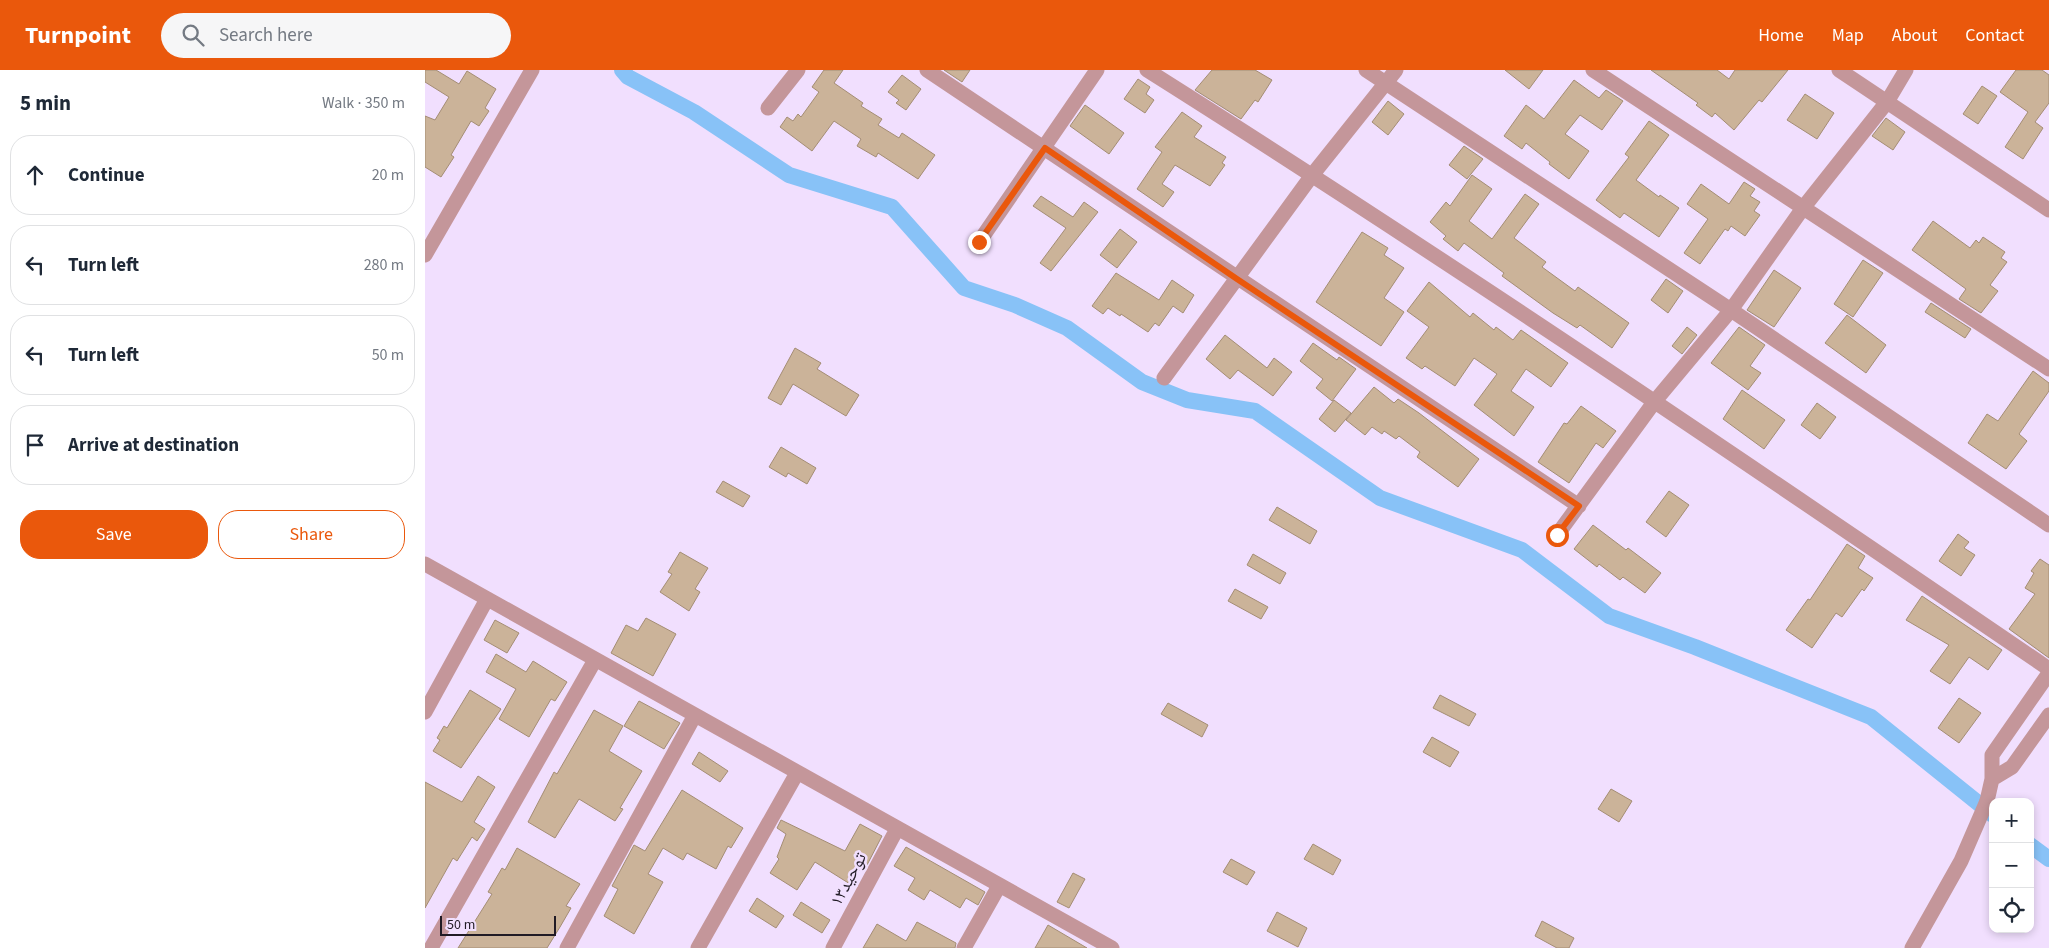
<!DOCTYPE html>
<html lang="en">
<head>
<meta charset="utf-8">
<style>
  body { margin:0; font-family:"Source Sans 3","Noto Naskh Arabic",sans-serif; background:#f6f6f7; color:#1f2937 }
  .controls { position:absolute; right:15px; bottom:15px; display:grid; overflow:hidden; border-radius:10px; box-shadow:0 2px 8px #0003 }
  .controls button { width:45px; height:45px; display:grid; place-items:center; padding:0; border:0; border-bottom:1px solid #e0e1e3; background:#fff; color:#1f2937; font:25px sans-serif }
  .scale { position:absolute; left:15px; bottom:12px; width:116px; box-sizing:border-box; padding-left:5px; border:2px solid #211b25; border-top:0; font-size:14px; line-height:18px; white-space:nowrap; color:#211b25; -webkit-text-stroke:4px #f1dffe; paint-order:stroke }
  .stop { position:absolute; width:15px; height:15px; margin:-11px; border:4px solid #ea580c; border-radius:50%; background:#fff }
  .stop.end { background:#ea580c; border-color:#fff; box-shadow:0 1px 5px #0008 }
  .list { margin:0; padding:0; list-style:none }
  h2 { display:flex; justify-content:space-between; align-items:center; height:65px; margin:0; padding:0 20px; font-size:21px }
  h2 small { font-size:16px; font-weight:400; color:#747a83 }
  .list li { display:grid; grid-template-columns:32px 1fr auto; gap:15px; align-items:center; box-sizing:border-box; height:80px; margin:0 10px 10px; padding:0 10px; border:1px solid #e0e1e3; border-radius:20px }
  .list b { display:block; font-size:19px; white-space:nowrap }
  .list em { font-size:16px; font-style:normal; color:#747a83 }
  .actions { display:flex; gap:10px; padding:15px 20px }
  .actions a { flex:1; padding:11px 0; border:1px solid #ea580c; border-radius:20px; text-align:center; font-size:18px; color:#ea580c }
  .actions .main { background:#ea580c; color:#fff }
  .icon { flex:none; width:28px; height:28px; fill:none; stroke:currentColor; stroke-width:2; stroke-linecap:round; stroke-linejoin:round }
  .map { position:relative; flex:none; width:1624px; height:878px; overflow:hidden }
  header { display:flex; align-items:center; gap:30px; box-sizing:border-box; height:70px; padding:0 25px; background:#ea580c; color:#fff }
  header strong { font-size:24px }
  nav { display:flex; gap:28px; margin-inline-start:auto; font-size:18px }
  .search { width:350px; height:45px; background:#f6f6f7; display:flex; align-items:center; gap:12px; box-sizing:border-box; padding:0 18px; border-radius:28px; color:#747a83; font-size:19px }
  main { display:flex }
  aside { flex:1; background:#fff }
  .map>svg:first-child { display:block }
  .lines { fill:none; stroke-linecap:round; stroke-linejoin:round }
  .canal { stroke:#88c2f7; stroke-width:16 }
  .building { fill:#cbb399; stroke:#a48d74 }
  .minor { stroke:#c4969a; stroke-width:15 }
  .tertiary { stroke:#c4969a; stroke-width:15 }
  .route { stroke:#ea580c; stroke-width:6 }
  .labels { text-anchor:middle; stroke-width:5; stroke-linejoin:round; paint-order:stroke }
  .street-label { font-size:18px; fill:#211b25; stroke:#f1dffe }
</style>
</head>
<body>
<header>
<strong>Turnpoint</strong>
<div class="search"><svg class="icon" aria-label="search" viewBox="0 0 24 24"><circle cx="10" cy="10" r="6"/><path d="M15 15l6 6"/></svg>Search here</div>
<nav><a>Home</a><a>Map</a><a>About</a><a>Contact</a></nav>
</header>
<main>
<aside>
<h2>5 min<small>Walk · 350 m</small></h2>
<ul class="list">
<li><svg class="icon" aria-label="ahead" viewBox="0 0 24 24"><path d="M12 20V5M6 11l6-6 6 6"/></svg><div><b>Continue</b></div><em>20 m</em></li>
<li><svg class="icon" aria-label="left" viewBox="0 0 24 24"><path d="M17 20v-9H6M10 6l-5 5 5 5"/></svg><div><b>Turn left</b></div><em>280 m</em></li>
<li><svg class="icon" aria-label="left" viewBox="0 0 24 24"><path d="M17 20v-9H6M10 6l-5 5 5 5"/></svg><div><b>Turn left</b></div><em>50 m</em></li>
<li><svg class="icon" aria-label="arrive" viewBox="0 0 24 24"><path d="M6 21V4h12l-3 4 3 4H6"/></svg><div><b>Arrive at destination</b></div></li>
</ul>
<div class="actions"><a class="main">Save</a><a>Share</a></div>
</aside>
<div class="map">
<svg width="1624" height="878" viewBox="0 0 1624 878">
  <rect width="100%" height="100%" fill="#f1dffe"/>
  <g class="lines">
    <path class="canal" d="M 197,0 L 203,7 L 269,42 L 364,105 L 467,137 L 539,218 L 590,235 L 642,258 L 717,312 L 762,330 L 830,341 L 955,428 L 1097,480 L 1184,546 L 1270,577 L 1446,647 L 1568,745
      M 1605,775 L 1624,789"/>
  </g>
  <path class="building" d="M 0,0 L 11,0 L 34,14 L 42,1 L 71,19 L 60,38 L 64,41 L 54,56 L 46,51 L 26,85 L 29,87 L 16,107 L 0,97 L 0,46 L 10,50 L 24,27 L 0,12 Z
    M 399,0 L 418,0 L 409,13 L 438,33 L 436,36 L 457,49 L 453,55 L 474,68 L 477,63 L 510,85 L 493,109 L 453,83 L 451,87 L 432,76 L 436,69 L 409,51 L 387,81 L 355,57 L 362,47 L 368,51 L 373,44 L 376,47 L 394,22 L 387,17 Z
    M 519,0 L 545,0 L 537,12 Z
    M 787,0 L 830,0 L 847,10 L 833,32 L 830,30 L 816,49 L 770,20 Z
    M 1080,0 L 1118,0 L 1104,19 Z
    M 1226,0 L 1292,0 L 1304,9 L 1310,0 L 1363,0 L 1337,32 L 1334,30 L 1309,60 L 1290,43 L 1287,47 L 1271,35 L 1273,33 Z
    M 1591,0 L 1617,0 L 1624,5 L 1624,33 L 1610,52 L 1618,58 L 1598,89 L 1580,77 L 1603,42 L 1575,22 Z
    M 477,5 L 496,19 L 481,40 L 471,33 L 474,30 L 463,22 Z
    M 713,9 L 725,17 L 721,24 L 729,30 L 720,43 L 699,29 Z
    M 1149,10 L 1174,28 L 1181,20 L 1198,31 L 1177,60 L 1155,45 L 1140,64 L 1164,81 L 1144,109 L 1124,94 L 1125,92 L 1101,73 L 1097,79 L 1079,66 L 1101,35 L 1119,49 Z
    M 1557,16 L 1572,26 L 1553,54 L 1538,44 Z
    M 1380,24 L 1409,43 L 1392,69 L 1362,50 Z
    M 963,31 L 979,44 L 963,65 L 947,52 Z
    M 660,35 L 699,63 L 684,84 L 645,56 Z
    M 757,42 L 777,56 L 769,67 L 801,87 L 797,93 L 800,95 L 785,116 L 750,95 L 737,114 L 749,122 L 738,137 L 712,119 L 737,82 L 730,77 Z
    M 1461,48 L 1480,62 L 1468,80 L 1447,66 Z
    M 1224,51 L 1244,65 L 1211,110 L 1234,127 L 1235,125 L 1254,138 L 1234,167 L 1199,143 L 1195,148 L 1171,130 L 1204,87 L 1200,84 Z
    M 1039,76 L 1058,89 L 1042,109 L 1024,95 Z
    M 1047,105 L 1067,119 L 1044,151 L 1067,169 L 1100,124 L 1114,134 L 1089,168 L 1121,192 L 1117,197 L 1150,221 L 1153,217 L 1204,253 L 1187,278 L 1155,255 L 1152,258 L 1128,243 L 1077,206 L 1079,203 L 1039,173 L 1033,181 L 1018,169 L 1021,166 L 1005,152 L 1021,132 L 1025,136 Z
    M 1319,112 L 1330,119 L 1325,126 L 1335,132 L 1329,141 L 1335,145 L 1320,166 L 1306,156 L 1303,161 L 1300,159 L 1275,194 L 1259,183 L 1283,149 L 1262,134 L 1276,114 L 1304,134 Z
    M 616,126 L 648,147 L 659,132 L 673,142 L 626,201 L 615,193 L 641,158 L 608,136 Z
    M 1508,151 L 1545,178 L 1551,170 L 1554,173 L 1558,167 L 1580,182 L 1576,188 L 1582,192 L 1565,215 L 1573,221 L 1556,243 L 1534,229 L 1541,219 L 1487,180 Z
    M 695,159 L 712,172 L 692,198 L 675,185 Z
    M 937,162 L 963,178 L 959,185 L 979,198 L 959,228 L 979,242 L 956,276 L 891,232 Z
    M 1438,190 L 1458,203 L 1428,247 L 1409,234 Z
    M 1349,200 L 1376,218 L 1349,257 L 1322,240 Z
    M 691,203 L 734,230 L 747,210 L 769,225 L 758,243 L 748,236 L 734,256 L 730,253 L 723,262 L 696,244 L 695,246 L 683,238 L 678,244 L 667,236 Z
    M 1241,209 L 1258,221 L 1243,243 L 1226,230 Z
    M 1004,212 L 1045,247 L 1048,243 L 1069,260 L 1071,257 L 1088,270 L 1096,260 L 1143,293 L 1126,317 L 1101,299 L 1086,321 L 1109,337 L 1089,366 L 1049,335 L 1072,304 L 1049,288 L 1030,316 L 1000,296 L 997,299 L 981,288 L 1004,257 L 982,241 Z
    M 1506,233 L 1546,259 L 1540,268 L 1500,242 Z
    M 1422,245 L 1461,275 L 1441,303 L 1400,273 Z
    M 1262,257 L 1272,265 L 1257,284 L 1247,276 Z
    M 1314,257 L 1340,275 L 1325,296 L 1336,303 L 1323,320 L 1286,293 Z
    M 800,265 L 842,298 L 849,288 L 867,302 L 848,326 L 813,300 L 805,309 L 781,289 Z
    M 888,273 L 912,290 L 914,287 L 931,299 L 907,331 L 891,318 L 898,309 L 875,291 Z
    M 370,278 L 396,293 L 392,299 L 434,325 L 421,346 L 368,314 L 356,335 L 343,328 Z
    M 1608,301 L 1624,313 L 1624,321 L 1594,364 L 1602,371 L 1581,399 L 1543,373 L 1562,344 L 1573,351 Z
    M 949,317 L 969,333 L 973,329 L 994,343 L 1054,389 L 1033,417 L 992,387 L 995,382 L 974,366 L 971,369 L 959,361 L 957,364 L 947,357 L 940,365 L 921,350 Z
    M 1317,320 L 1360,350 L 1339,379 L 1298,349 Z
    M 909,330 L 926,343 L 910,362 L 894,349 Z
    M 1392,333 L 1411,347 L 1395,369 L 1376,355 Z
    M 1156,336 L 1191,361 L 1178,378 L 1171,373 L 1144,413 L 1113,392 L 1139,353 L 1142,354 Z
    M 356,377 L 391,398 L 382,414 L 363,403 L 361,407 L 344,397 Z
    M 298,411 L 325,426 L 318,437 L 291,422 Z
    M 1244,421 L 1264,435 L 1241,467 L 1221,452 Z
    M 852,437 L 892,461 L 885,474 L 844,450 Z
    M 1168,455 L 1201,480 L 1203,478 L 1236,503 L 1220,523 L 1198,507 L 1195,510 L 1174,494 L 1172,497 L 1149,479 Z
    M 1533,464 L 1544,472 L 1539,478 L 1550,485 L 1536,506 L 1514,491 Z
    M 1422,474 L 1440,486 L 1433,498 L 1448,508 L 1439,521 L 1437,519 L 1417,547 L 1411,543 L 1387,578 L 1361,560 L 1383,529 L 1385,530 Z
    M 255,482 L 283,498 L 270,519 L 275,522 L 264,541 L 235,522 L 247,504 L 243,502 Z
    M 828,484 L 861,503 L 855,514 L 822,495 Z
    M 1615,489 L 1624,495 L 1624,588 L 1584,559 L 1610,524 L 1600,518 L 1609,503 L 1606,501 Z
    M 810,519 L 843,537 L 836,549 L 803,531 Z
    M 1497,526 L 1577,580 L 1563,600 L 1544,587 L 1525,614 L 1505,601 L 1524,575 L 1481,550 Z
    M 221,548 L 251,564 L 228,606 L 186,583 L 201,555 L 213,561 Z
    M 70,550 L 94,563 L 82,583 L 59,570 Z
    M 71,584 L 101,602 L 108,591 L 142,612 L 130,631 L 126,629 L 104,667 L 74,649 L 91,619 L 61,602 Z
    M 45,620 L 76,639 L 36,698 L 8,681 L 15,670 L 12,668 L 19,656 L 22,658 Z
    M 1015,625 L 1051,644 L 1044,656 L 1008,638 Z
    M 1534,628 L 1556,643 L 1534,673 L 1513,658 Z
    M 214,631 L 255,653 L 239,679 L 199,656 Z
    M 743,633 L 783,655 L 777,667 L 736,644 Z
    M 169,640 L 198,656 L 184,681 L 217,701 L 195,738 L 198,739 L 190,751 L 154,729 L 130,768 L 103,752 L 129,702 L 132,704 Z
    M 1007,667 L 1034,682 L 1025,697 L 998,682 Z
    M 274,682 L 303,701 L 295,712 L 267,694 Z
    M 53,706 L 70,717 L 49,752 L 60,759 L 52,771 L 47,767 L 32,791 L 28,788 L 0,838 L 0,712 L 37,732 Z
    M 1186,719 L 1207,731 L 1194,752 L 1173,739 Z
    M 257,720 L 318,758 L 306,778 L 303,776 L 291,799 L 262,783 L 258,790 L 238,778 L 223,804 L 238,812 L 209,864 L 179,846 L 193,819 L 187,816 L 209,775 L 220,781 Z
    M 356,750 L 420,781 L 435,754 L 457,766 L 442,795 L 439,793 L 425,814 L 390,792 L 372,820 L 345,803 L 354,789 L 352,787 L 361,764 L 352,758 Z
    M 888,774 L 916,790 L 908,805 L 879,789 Z
    M 481,777 L 560,822 L 553,835 L 541,828 L 535,838 L 505,820 L 499,830 L 483,820 L 490,808 L 469,796 Z
    M 92,778 L 155,814 L 141,836 L 146,838 L 135,857 L 122,878 L 33,878 L 67,824 L 63,822 L 77,798 L 80,800 Z
    M 806,789 L 830,802 L 822,815 L 798,802 Z
    M 648,803 L 660,809 L 644,838 L 632,832 Z
    M 332,828 L 359,846 L 351,858 L 324,841 Z
    M 376,832 L 405,850 L 397,863 L 368,845 Z
    M 852,842 L 882,858 L 873,877 L 842,861 Z
    M 1117,851 L 1149,868 L 1144,878 L 1132,878 L 1110,866 Z
    M 492,852 L 531,873 L 530,878 L 438,878 L 452,854 L 481,871 Z
    M 623,855 L 662,878 L 610,878 Z"/>
  <g class="lines">
    <path class="minor" d="M 502,0 L 1154,436
      M 722,0 C 1028,193 1326,396 1624,599
      M 941,0 L 1306,240 L 1624,455
      M 1168,0 L 1624,299
      M 1414,0 L 1624,140
      M 343,38 L 373,0
      M 554,172 L 672,0
      M 0,185 L 107,0
      M 739,308 L 888,104 L 971,0
      M 1132,465 L 1230,331 L 1306,240 L 1378,138 L 1462,32 L 1481,0
      M 0,494 L 687,878
      M 0,642 L 62,529
      M 6,878 L 170,590
      M 142,878 L 270,645
      M 273,878 L 372,703
      M 408,878 L 472,759
      M 539,878 L 574,816
      M 1487,878 L 1536,791 L 1562,731"/>
    <path class="tertiary" d="M 1567,709 L 1587,697 L 1624,645
      M 1562,731 L 1567,709 L 1567,685 L 1624,603"/>
  </g>
  <g class="lines">
    <path class="route" d="M 554,172 L 620,78 L 812,209 L 1154,436 L 1132,465"/>
  </g>
  <g class="labels">
    <g class="street-label">
      <text transform="translate(423 809) rotate(-62)" y="6">توحید۱۳</text>
    </g>
  </g>
</svg>
<div class="controls">
<button>+</button>
<button>−</button>
<button><svg class="icon" aria-label="locate" viewBox="0 0 24 24"><circle cx="12" cy="12" r="6"/><path d="M12 2v4M12 18v4M2 12h4M18 12h4"/></svg></button>
</div>
<div class="scale">50 m</div>
<div class="stop" style="left:1132px;top:465px"></div>
<div class="stop end" style="left:554px;top:172px"></div>
</div>
</main>
</body>
</html>
